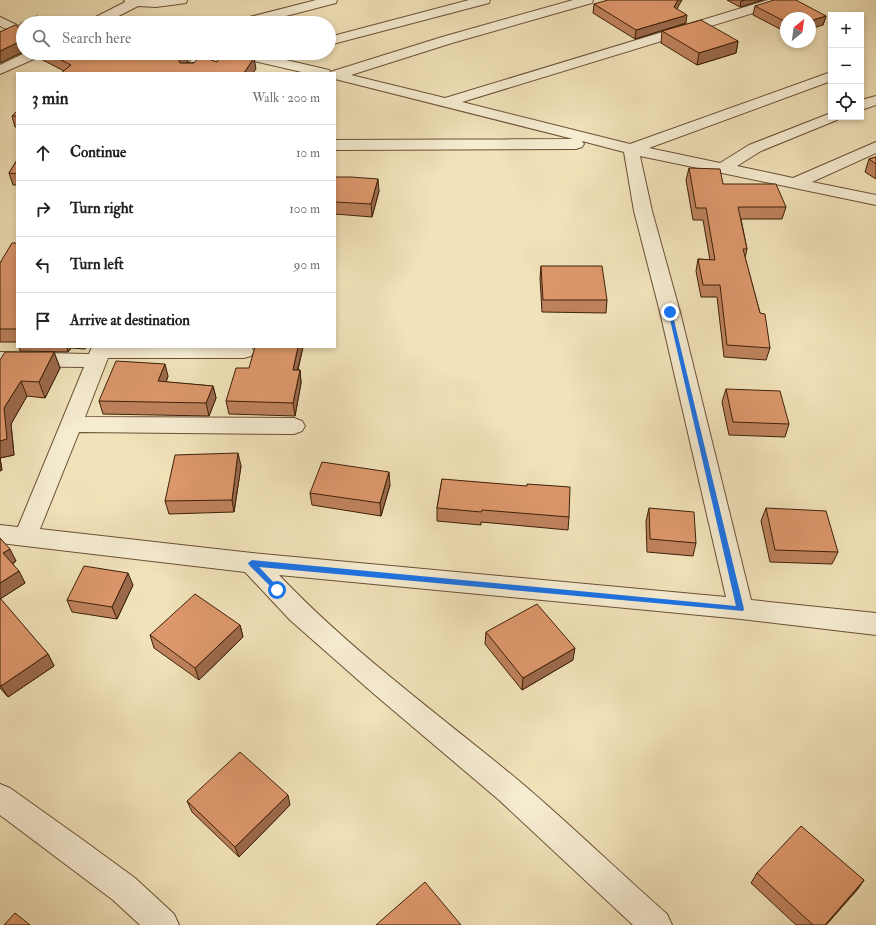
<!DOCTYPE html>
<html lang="en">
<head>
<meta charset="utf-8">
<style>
  body { margin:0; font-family:"IM FELL Double Pica",serif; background:#f2f2f2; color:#202124 }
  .controls { position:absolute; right:12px; top:12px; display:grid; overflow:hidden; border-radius:0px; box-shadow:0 2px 6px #0003 }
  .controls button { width:36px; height:36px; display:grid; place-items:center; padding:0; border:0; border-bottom:1px solid #e0e0e0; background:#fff; color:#202124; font:20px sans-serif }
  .compass { position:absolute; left:780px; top:12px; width:36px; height:36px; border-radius:50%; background:#fff; box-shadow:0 2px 6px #0003; rotate:29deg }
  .stop { position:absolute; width:12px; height:12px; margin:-9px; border:3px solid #1a73e8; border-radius:50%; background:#fff }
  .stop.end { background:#1a73e8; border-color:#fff; box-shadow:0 1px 4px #0008 }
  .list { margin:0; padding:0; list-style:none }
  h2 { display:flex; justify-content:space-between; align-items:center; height:52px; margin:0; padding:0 16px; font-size:17px }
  h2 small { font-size:13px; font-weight:400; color:#757577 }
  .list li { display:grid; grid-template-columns:26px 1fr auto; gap:12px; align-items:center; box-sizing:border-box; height:56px; padding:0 16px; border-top:1px solid #e0e0e0 }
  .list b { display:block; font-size:15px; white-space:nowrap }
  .list em { font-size:13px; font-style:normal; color:#757577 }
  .icon { flex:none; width:22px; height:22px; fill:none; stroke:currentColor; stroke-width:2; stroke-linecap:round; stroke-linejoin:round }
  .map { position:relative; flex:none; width:876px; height:925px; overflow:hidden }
  .search { position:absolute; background:#fff; box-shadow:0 2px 6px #0003; left:16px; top:16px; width:320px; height:44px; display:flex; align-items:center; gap:10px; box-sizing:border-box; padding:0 14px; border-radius:22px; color:#757577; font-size:15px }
  .panel { position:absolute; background:#fff; box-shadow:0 2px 6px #0003; left:16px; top:72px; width:320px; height:276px; border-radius:0px }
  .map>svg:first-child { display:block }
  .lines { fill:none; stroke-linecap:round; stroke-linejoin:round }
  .minor-casing { stroke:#6a5034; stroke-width:2 }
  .minor { fill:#f6ecd2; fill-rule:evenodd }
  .wall { fill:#be825d; stroke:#3d2007 }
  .shaded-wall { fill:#9b6a4c; stroke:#3d2007 }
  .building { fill:#dd976c; stroke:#3d2007 }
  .route { fill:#1a73e8 }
</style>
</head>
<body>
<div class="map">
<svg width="876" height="925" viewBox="0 0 876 925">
  <rect width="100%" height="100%" fill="#f1e2b9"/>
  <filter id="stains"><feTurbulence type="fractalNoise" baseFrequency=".005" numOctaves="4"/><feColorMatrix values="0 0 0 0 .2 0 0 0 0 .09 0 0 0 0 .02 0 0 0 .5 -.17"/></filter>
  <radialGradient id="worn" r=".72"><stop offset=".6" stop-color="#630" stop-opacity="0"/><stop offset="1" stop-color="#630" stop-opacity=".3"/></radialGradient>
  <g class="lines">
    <defs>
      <path id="minor" d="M 124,0 L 187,0 L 186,3 L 156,7 L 138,6 L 105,23 L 88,23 L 90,20 L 125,2 Z
        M 316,0 L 337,0 L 336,3 L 259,23 L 236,23 L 238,20 Z
        M 469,0 L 490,0 L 489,3 L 329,45 L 329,37 Z
        M 573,0 L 593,0 L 592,3 L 452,43 L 351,75 L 445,98 L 768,0 L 787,0 L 786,3 L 462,102 L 630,144 L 831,72 L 831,81 L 649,148 L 720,163 L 749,145 L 831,113 L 831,117 L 840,117 L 837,120 L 761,151 L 737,166 L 793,178 L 876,142 L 876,153 L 812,182 L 876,195 L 876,205 L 640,156 L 652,211 L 680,312 L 751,600 L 876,613 L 876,635 L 741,619 L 279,575 C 351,651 437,713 518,780 C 569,823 617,870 667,914 L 672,925 L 633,925 L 499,800 L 374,694 L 290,620 L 245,572 L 0,543 L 0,525 L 18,527 L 84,367 L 0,366 L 0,352 L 89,354 L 92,347 L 251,347 L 254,351 L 251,356 L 244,358 L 108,358 L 85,417 L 294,418 L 302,421 L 305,426 L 302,431 L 294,434 L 79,432 L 40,529 L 252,553 L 726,597 L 660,312 L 634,211 L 624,152 L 582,141 L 584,144 L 582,147 L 576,149 L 335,150 L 335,140 L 573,139 L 335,79 L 335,73 L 306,73 L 233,56 L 231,53 L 256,53 L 329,70 L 330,72 L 442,37 Z
        M 0,17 L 23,28 L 23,37 L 0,26 Z
        M 25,53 L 43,53 L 41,56 L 0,74 L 0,65 Z
        M 196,53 L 210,53 L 196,73 L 182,73 Z
        M 876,96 L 876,105 L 861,110 L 861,100 Z
        M 0,784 L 10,788 L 83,840 L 135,878 L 174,914 L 179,925 L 140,925 L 113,900 L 0,815 Z"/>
    </defs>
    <use href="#minor" class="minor-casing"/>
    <use href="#minor" class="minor"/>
  </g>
  <path class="wall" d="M 727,0 L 763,0 L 740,7 Z
    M 594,4 L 677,9 L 686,23 L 635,39 L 593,13 Z
    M 755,6 L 826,16 L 823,25 L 786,18 L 786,32 L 753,15 Z
    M 23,23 L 23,52 L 0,63 L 0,32 L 20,28 Z
    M 662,31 L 738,41 L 736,53 L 697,65 L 661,43 Z
    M 38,53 L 114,53 L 118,55 L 188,62 L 187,63 L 217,62 L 256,69 L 64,71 L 39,58 Z
    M 17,111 L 17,127 L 15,127 L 12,116 Z
    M 876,157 L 876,179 L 865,172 L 869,159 Z
    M 17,160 L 17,185 L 13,185 L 9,173 Z
    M 689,168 L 723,184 L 786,207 L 782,219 L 741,219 L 747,249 L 745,258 L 760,313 L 770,348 L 766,360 L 724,357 L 717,297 L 701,297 L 696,271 L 698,259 L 710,260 L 703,220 L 693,220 L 686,180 Z
    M 335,177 L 379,191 L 372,217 L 335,214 Z
    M 17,243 L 17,342 L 0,342 L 0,263 Z
    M 541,266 L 607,300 L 606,313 L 542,312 L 540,278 Z
    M 19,347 L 86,347 L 85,349 L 71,348 L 68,352 L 20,351 Z
    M 303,347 L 298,370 L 300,370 L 301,383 L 295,416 L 229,414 L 226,401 L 249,368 Z
    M 54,352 L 60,368 L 45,398 L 27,396 L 11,424 L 14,455 L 0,458 L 2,470 L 0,471 L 0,360 Z
    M 168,376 L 166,382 L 213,386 L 216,398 L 209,416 L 103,414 L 99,401 Z
    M 726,389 L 789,424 L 785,437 L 729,435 L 722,402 Z
    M 241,466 L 234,512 L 169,514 L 165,501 Z
    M 442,479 L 569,517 L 568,530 L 481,522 L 481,525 L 437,521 L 437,508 Z
    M 390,485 L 381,516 L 312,505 L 310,493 Z
    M 649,508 L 696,543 L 693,556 L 647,552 L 646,521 Z
    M 766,508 L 838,552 L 832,564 L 770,562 L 761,521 Z
    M 0,538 L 16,561 L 13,564 L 25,583 L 0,599 L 48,654 L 54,666 L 8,697 L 0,688 Z
    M 133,585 L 117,619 L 72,612 L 67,600 Z
    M 240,625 L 243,637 L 199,680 L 154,648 L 150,635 Z
    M 486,632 L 573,660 L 522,690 L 485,644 Z
    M 187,801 L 290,805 L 239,857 L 192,812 Z
    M 757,873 L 864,880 L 857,890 L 826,925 L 796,925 L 751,883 Z"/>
  <path class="shaded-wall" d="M 678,0 L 682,0 L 673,16 L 674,7 Z
    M 745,0 L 763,0 L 740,7 L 741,1 Z
    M 687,15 L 686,23 L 635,39 L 636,30 Z
    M 826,16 L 823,25 L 810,29 L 810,21 Z
    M 21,41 L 23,47 L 23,52 L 0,63 L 0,51 Z
    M 738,41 L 736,53 L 697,65 L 699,53 Z
    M 184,53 L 186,53 L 188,62 L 181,72 L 179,61 Z
    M 254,58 L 256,69 L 253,73 L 244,73 Z
    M 378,179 L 379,191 L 372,217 L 371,204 Z
    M 67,347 L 70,347 L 71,348 L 68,352 Z
    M 298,347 L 303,347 L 294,383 L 293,370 Z
    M 54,352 L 60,368 L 45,398 L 39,382 Z
    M 165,364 L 168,376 L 162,394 L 158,381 Z
    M 300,370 L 301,383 L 295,416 L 293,403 Z
    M 21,381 L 27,396 L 11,424 L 14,455 L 0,458 L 2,470 L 0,471 L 0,441 L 4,408 Z
    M 213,386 L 216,398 L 209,416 L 206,403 Z
    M 238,453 L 241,466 L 234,512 L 232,500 Z
    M 389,472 L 390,485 L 381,516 L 380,503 Z
    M 10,549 L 16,561 L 9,566 L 3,553 Z
    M 19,571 L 25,583 L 0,599 L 0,583 Z
    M 128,573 L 133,585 L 117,619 L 112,607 Z
    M 240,625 L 243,637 L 199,680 L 195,668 Z
    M 575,648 L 573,660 L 522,690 L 523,678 Z
    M 48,654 L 54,666 L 8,697 L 1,686 Z
    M 288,795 L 290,805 L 239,857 L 235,847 Z
    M 864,880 L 857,890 L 826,925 L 825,925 Z"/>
  <path class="building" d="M 608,0 L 678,0 L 674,7 L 687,15 L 636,30 L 594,4 Z
    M 774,0 L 796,0 L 826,16 L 810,21 L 810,18 L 786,18 L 786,22 L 755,6 Z
    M 37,16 L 51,23 L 23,23 L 23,41 L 21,41 L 0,51 L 0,32 L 15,25 L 20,28 L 21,23 Z
    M 701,20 L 738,41 L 699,53 L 662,31 Z
    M 47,53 L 114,53 L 118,55 L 122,53 L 184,53 L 179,61 L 180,63 L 194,63 L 200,56 L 217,62 L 221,55 L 254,58 L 244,73 L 61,73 L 71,65 Z
    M 17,111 L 17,116 L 12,116 Z
    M 876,157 L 876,164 L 869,159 Z
    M 17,160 L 17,174 L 9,173 Z
    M 689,168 L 720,169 L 723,184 L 776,184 L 786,207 L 738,207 L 747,249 L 743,249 L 760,313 L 765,314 L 770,348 L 727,345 L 720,285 L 703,285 L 698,259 L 715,260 L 706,208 L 696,208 Z
    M 335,177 L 351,177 L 378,179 L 371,204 L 335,202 Z
    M 12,243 L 17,243 L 17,329 L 0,329 L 0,263 Z
    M 541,266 L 602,266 L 607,300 L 543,300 Z
    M 255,347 L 298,347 L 293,370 L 300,370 L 293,403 L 226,401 L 236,368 L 249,368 Z
    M 5,352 L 54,352 L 39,382 L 21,381 L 4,408 L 7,439 L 0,441 L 0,360 Z
    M 116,361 L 165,364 L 158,381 L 213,386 L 206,403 L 99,401 Z
    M 726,389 L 780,391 L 789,424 L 733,422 Z
    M 238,453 L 232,500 L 165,501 L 175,455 Z
    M 322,462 L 389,472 L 380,503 L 310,493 Z
    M 442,479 L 527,486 L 527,484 L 570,487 L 569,517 L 482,510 L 481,512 L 437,508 Z
    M 649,508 L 694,512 L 696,543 L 650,539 Z
    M 766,508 L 826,511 L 838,552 L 775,550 Z
    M 0,538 L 10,549 L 3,553 L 19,571 L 0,583 Z
    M 84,566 L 128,573 L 112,607 L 67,600 Z
    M 195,594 L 240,625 L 195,668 L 150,635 Z
    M 0,598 L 48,654 L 1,686 L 0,684 Z
    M 537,604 L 575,648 L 523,678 L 486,632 Z
    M 240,752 L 288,795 L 235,847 L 187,801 Z
    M 801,826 L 864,880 L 825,925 L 813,925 L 757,873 Z
    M 425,882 L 461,925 L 376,925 Z
    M 15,913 L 30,925 L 4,925 Z"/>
  <path class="route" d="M 668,311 L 672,312 L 744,609 L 743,611 L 259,567 L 279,588 L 280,590 L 277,593 L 249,565 L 248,563 L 252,560 L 736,606 Z"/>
  <rect width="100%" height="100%" filter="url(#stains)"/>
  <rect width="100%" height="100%" fill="url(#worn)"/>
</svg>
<div class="controls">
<button>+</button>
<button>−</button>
<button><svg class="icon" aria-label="locate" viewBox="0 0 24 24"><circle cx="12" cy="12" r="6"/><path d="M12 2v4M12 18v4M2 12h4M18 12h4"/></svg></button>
</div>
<svg class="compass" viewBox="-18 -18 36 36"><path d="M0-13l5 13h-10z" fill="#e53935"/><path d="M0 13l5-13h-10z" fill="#757577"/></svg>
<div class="stop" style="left:277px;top:590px"></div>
<div class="stop end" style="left:670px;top:312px"></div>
<div class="search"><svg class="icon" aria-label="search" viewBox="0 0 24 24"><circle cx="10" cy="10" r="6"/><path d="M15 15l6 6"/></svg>Search here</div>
<section class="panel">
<h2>3 min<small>Walk · 200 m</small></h2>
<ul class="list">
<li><svg class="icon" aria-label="ahead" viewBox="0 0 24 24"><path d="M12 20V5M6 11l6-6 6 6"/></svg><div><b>Continue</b></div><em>10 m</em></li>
<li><svg class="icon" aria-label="right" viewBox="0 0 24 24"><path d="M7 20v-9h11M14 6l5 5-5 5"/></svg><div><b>Turn right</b></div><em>100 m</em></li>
<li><svg class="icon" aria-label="left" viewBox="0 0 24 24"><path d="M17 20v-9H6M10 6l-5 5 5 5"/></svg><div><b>Turn left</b></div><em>90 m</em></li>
<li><svg class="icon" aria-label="arrive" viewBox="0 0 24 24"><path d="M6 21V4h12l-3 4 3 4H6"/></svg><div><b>Arrive at destination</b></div></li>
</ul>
</section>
</div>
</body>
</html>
